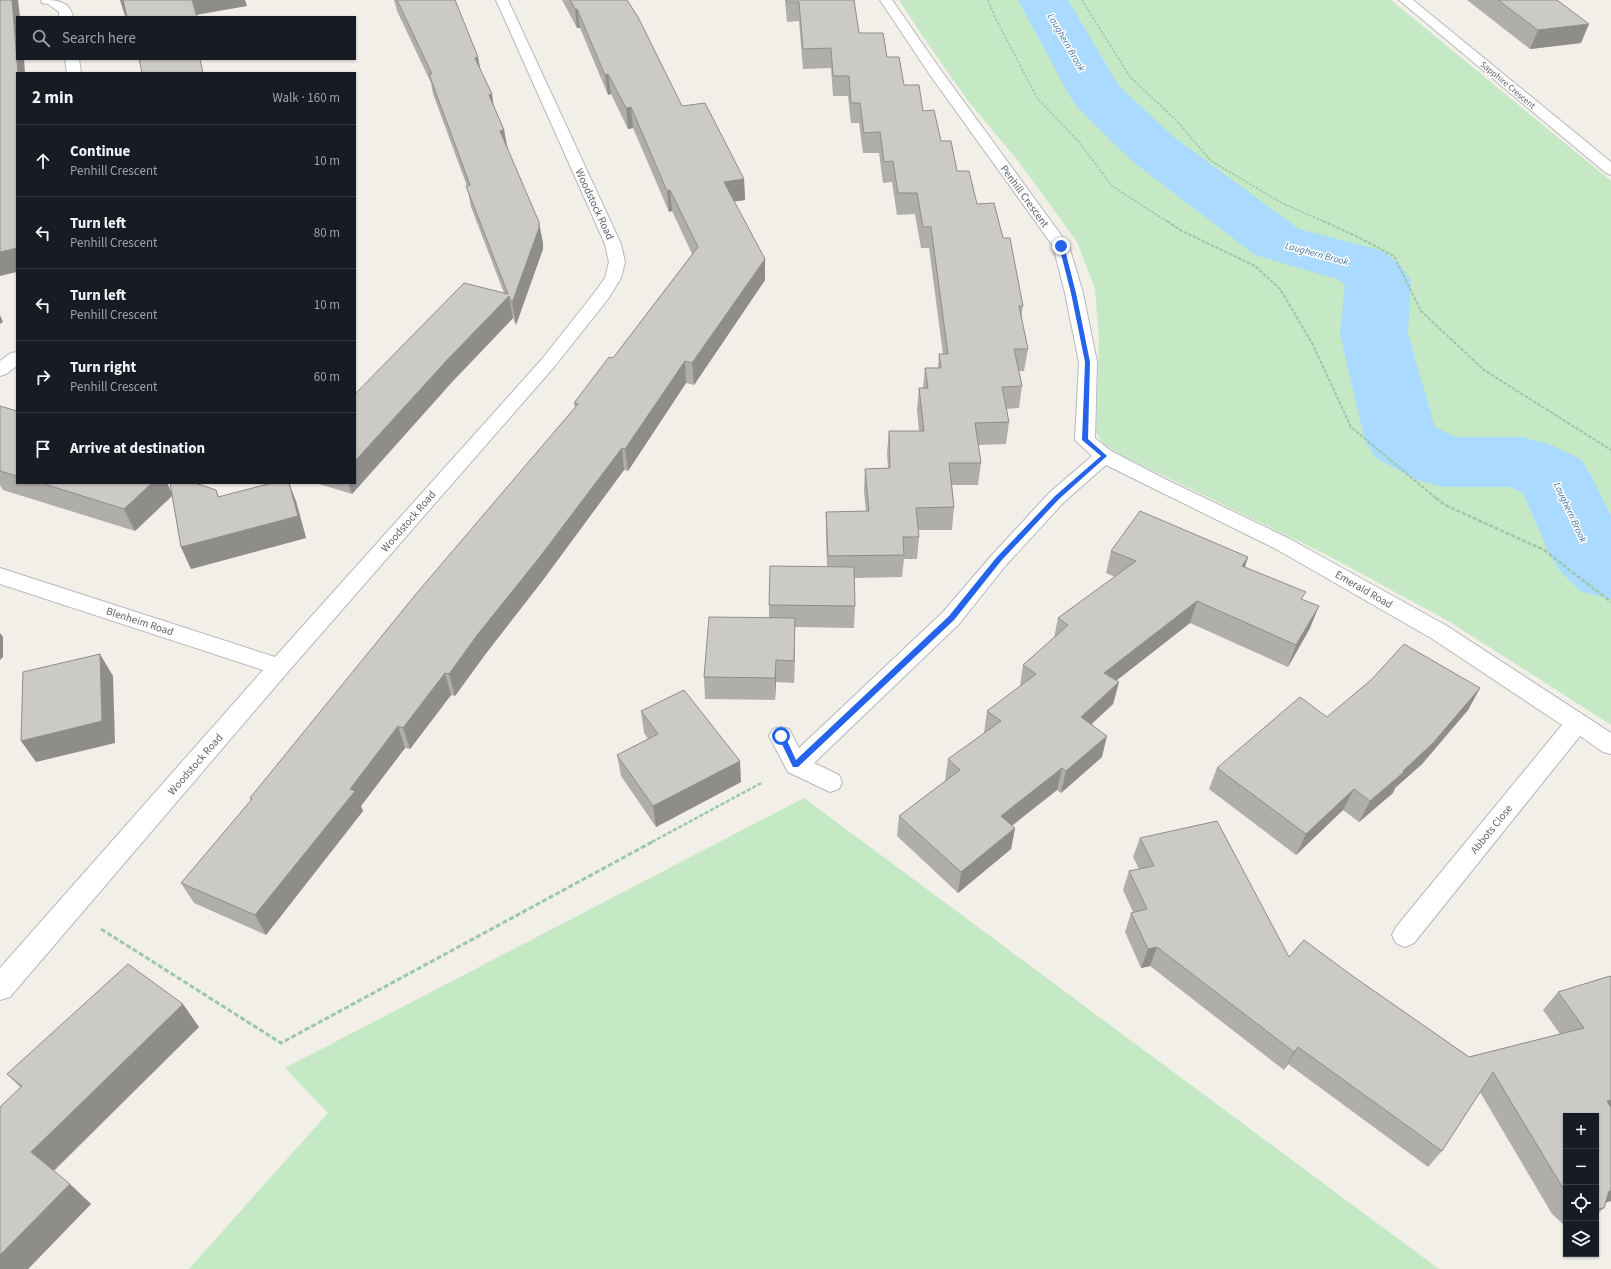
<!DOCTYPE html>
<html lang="en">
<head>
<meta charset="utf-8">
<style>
  body { margin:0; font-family:"Source Sans 3",sans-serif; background:#242831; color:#f1f3f6 }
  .controls { position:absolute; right:12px; bottom:12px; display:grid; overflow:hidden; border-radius:0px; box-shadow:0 1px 3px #0004 }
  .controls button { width:36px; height:36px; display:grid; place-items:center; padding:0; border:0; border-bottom:1px solid #363941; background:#171b24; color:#f1f3f6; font:20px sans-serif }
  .stop { position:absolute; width:12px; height:12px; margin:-9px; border:3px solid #2563eb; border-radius:50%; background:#fff }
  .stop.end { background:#2563eb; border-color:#fff; box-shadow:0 1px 4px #0008 }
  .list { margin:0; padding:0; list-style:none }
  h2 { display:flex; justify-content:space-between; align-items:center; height:52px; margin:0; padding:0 16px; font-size:17px }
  h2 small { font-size:13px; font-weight:400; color:#9ea1a6 }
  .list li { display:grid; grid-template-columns:26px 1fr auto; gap:12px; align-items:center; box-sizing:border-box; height:72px; padding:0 16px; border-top:1px solid #363941 }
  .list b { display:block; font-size:15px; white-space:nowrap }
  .list p { margin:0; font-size:13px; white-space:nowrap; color:#9ea1a6 }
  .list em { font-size:13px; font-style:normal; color:#9ea1a6 }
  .icon { flex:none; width:22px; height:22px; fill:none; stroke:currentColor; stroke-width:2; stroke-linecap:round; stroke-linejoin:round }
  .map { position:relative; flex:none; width:1611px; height:1269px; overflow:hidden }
  .search { position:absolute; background:#171b24; box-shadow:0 1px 3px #0004; left:16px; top:16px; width:340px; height:44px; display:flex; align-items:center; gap:10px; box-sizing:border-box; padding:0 14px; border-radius:0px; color:#9ea1a6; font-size:15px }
  .panel { position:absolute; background:#171b24; box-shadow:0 1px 3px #0004; left:16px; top:72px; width:340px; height:412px; border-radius:0px }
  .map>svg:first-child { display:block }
  .green { fill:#c5e8c5 }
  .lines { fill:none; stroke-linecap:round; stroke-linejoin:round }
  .river { fill:#aadaff; fill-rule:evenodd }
  .minor-casing { stroke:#b5b8bc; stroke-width:2 }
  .path-far3 { stroke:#9cc7a9; stroke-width:1.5; stroke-dasharray:2.5 1.5; stroke-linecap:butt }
  .path-far2 { stroke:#9cc7a9; stroke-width:2; stroke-dasharray:3.5 1.5; stroke-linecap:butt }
  .path-far1 { stroke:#9cc7a9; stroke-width:2.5; stroke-dasharray:4 2; stroke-linecap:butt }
  .path { stroke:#9cc7a9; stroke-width:3; stroke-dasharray:5 2.5; stroke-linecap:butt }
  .minor { fill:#fff; fill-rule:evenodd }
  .wall { fill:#afaea9 }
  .shaded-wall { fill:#8f8d8a }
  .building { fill:#cccac5; stroke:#8f8d8a }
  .route { fill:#2563eb }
  .labels { text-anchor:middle; stroke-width:3; stroke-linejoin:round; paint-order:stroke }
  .far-street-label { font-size:9px; fill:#5f6368; stroke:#fff }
  .far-water-label { font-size:10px; font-style:italic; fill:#4174aa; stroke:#fff }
  .street-label { font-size:11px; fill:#5f6368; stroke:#fff }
</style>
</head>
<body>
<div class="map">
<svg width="1611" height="1269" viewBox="0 0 1611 1269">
  <rect width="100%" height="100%" fill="#f1efe8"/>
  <path class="green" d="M 899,0 L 1391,0 L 1611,181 L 1611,725 L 1450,622 L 1327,555 L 1127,458 L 1103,444 L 1096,432 L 1099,337 L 1095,289 L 1077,242 L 1019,162 L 969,102 L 928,44 Z
    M 804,798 L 1439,1269 L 189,1269 L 328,1113 L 285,1068 Z"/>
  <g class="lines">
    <path class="river" d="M 1018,0 L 1068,0 L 1119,86 L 1174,137 L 1299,229 L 1383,251 L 1401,266 L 1411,280 L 1408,334 L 1435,427 L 1456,437 L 1522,437 L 1549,444 L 1581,459 L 1592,477 L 1611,516 L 1611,599 L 1580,591 L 1560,571 L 1548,551 L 1523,493 L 1510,487 L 1444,487 L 1417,480 L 1376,458 L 1365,441 L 1340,334 L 1345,285 L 1337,279 L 1255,255 L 1132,161 L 1077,107 L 1069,95 Z"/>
    <defs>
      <path id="minor" d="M 41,0 C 55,0 70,0 73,17 L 59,17 L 59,12 L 48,4 L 42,3 Z
        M 496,0 L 508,0 L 621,244 L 625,262 L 621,278 L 608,299 L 554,367 L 287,673 L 10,997 L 0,1000 L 0,968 L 263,670 L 0,584 L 0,568 L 275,657 L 542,359 L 595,292 L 605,278 L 609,262 L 605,244 Z
        M 880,0 L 892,0 L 940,69 L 1069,246 L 1083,293 L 1097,362 L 1095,438 L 1111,451 L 1167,480 L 1290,539 L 1447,626 L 1611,733 L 1611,754 L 1603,752 L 1580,736 L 1414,943 L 1405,947 L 1396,943 L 1392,935 L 1396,927 L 1562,725 L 1431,638 L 1276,549 L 1106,465 L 1064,502 L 1006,565 L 959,624 L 814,763 L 839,775 L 842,782 L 839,789 L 830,792 L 788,772 L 769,736 L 773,729 L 781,727 L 789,729 L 799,748 L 943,612 L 992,555 L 1050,492 L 1092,456 L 1075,440 L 1079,362 L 1065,293 L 1053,246 L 930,75 Z
        M 1399,0 L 1413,0 L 1611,162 L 1611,175 L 1606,173 Z
        M 65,59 L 79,59 L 81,73 L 67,73 Z
        M 17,352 L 17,366 L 6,374 L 0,376 L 0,361 L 11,353 Z"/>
    </defs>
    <use href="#minor" class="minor-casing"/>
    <path class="path-far3" d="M 988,0 L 995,17 L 1037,98 L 1079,142 L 1112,186 L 1168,222
      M 1082,0 L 1130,77 L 1176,120 L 1211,161 L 1282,203 L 1325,222"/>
    <path class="path-far2" d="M 1167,221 L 1180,230 L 1255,266 L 1280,289 L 1312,343 L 1351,427 L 1437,499
      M 1323,221 L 1358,237 L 1394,256 L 1421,311 L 1484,370 L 1611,450"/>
    <path class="path-far1" d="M 1436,498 L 1445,505 L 1544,550 L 1611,602
      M 652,842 L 763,782"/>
    <path class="path" d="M 101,929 L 281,1043 L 654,841"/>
    <use href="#minor" class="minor"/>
  </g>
  <path class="wall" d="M 394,0 L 455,0 L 480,69 L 492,94 L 493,104 L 504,130 L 507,148 L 543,243 L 543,249 L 516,325 L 513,318 L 452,382 L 352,494 L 316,483 L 355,483 L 504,293 L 471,207 L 467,186 L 433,94 L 431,83 L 397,11 Z
    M 562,0 L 627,0 L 682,106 L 744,179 L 745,200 L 734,201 L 765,259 L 765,280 L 694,385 L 686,383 L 628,471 L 624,470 L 543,580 L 484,656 L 455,696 L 451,695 L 410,749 L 405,748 L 361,806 L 363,811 L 266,935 L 194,903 L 181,883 L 251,801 L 250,798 L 575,408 L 574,403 L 613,358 L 692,254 L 672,211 L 669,212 L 633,128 L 628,129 L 611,94 L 608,95 L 580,28 L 577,28 Z
    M 785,0 L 854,0 L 859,33 L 887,57 L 904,85 L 923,111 L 941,141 L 957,171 L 977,204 L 1003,238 L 1023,306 L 1021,318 L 1028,349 L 1024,371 L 1019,371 L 1022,386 L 1019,408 L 1006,409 L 1009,422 L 1006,444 L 978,445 L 981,463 L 978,485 L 952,485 L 954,507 L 952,530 L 918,530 L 919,537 L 917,559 L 904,559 L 902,577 L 855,578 L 855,606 L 854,628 L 795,627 L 794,683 L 776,682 L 775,700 L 705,699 L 704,677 L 769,618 L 769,605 L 827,567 L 826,534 L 826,512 L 866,512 L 864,491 L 865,469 L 888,468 L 887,453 L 889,431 L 919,431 L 917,410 L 919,388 L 923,388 L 925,368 L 938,368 L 939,354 L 943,354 L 929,248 L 921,248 L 915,214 L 897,215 L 892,182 L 883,183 L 879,153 L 863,153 L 859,123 L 851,123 L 848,96 L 833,96 L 831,68 L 803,69 L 799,21 L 787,22 Z
    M 1467,0 L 1557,0 L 1581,43 L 1530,49 Z
    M 0,406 L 17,411 L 17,483 L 167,483 L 171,492 L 216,490 L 219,497 L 296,501 L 306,538 L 191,569 L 181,547 L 172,496 L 135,531 L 3,490 L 0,485 Z
    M 1111,551 L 1248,557 L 1245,567 L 1303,600 L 1310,628 L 1288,667 L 1190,623 L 1116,681 L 1119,682 L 1113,704 L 1092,724 L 1102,757 L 1061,793 L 1057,790 L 1012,826 L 1015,828 L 1011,849 L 958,893 L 897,836 L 899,816 L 945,781 L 948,759 L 984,733 L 987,711 L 1020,686 L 1023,665 L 1054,638 L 1058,618 L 1115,577 L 1106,573 Z
    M 1480,688 L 1468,710 L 1422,764 L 1395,788 L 1393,793 L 1359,822 L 1343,810 L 1296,855 L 1209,789 L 1217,768 L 1327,717 Z
    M 641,711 L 741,782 L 656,827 L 621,776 L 617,755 L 648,739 L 644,733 Z
    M 1140,838 L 1289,957 L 1354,977 L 1469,1057 L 1560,1034 L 1543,1010 L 1558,992 L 1611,977 L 1611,1201 L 1605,1203 L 1604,1208 L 1596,1215 L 1596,1116 L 1566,1116 L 1566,1226 L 1565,1226 L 1552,1214 L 1480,1092 L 1442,1151 L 1428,1167 L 1288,1064 L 1284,1070 L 1150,966 L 1141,968 L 1125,932 L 1131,913 L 1133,912 L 1123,890 L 1129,871 L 1139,869 L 1133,857 Z
    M 199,1027 L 54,1171 L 91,1204 L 28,1269 L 0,1269 L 20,1087 L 7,1074 Z"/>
  <path class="shaded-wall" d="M 12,0 L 18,0 L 20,17 L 17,17 L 17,56 Z
    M 120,0 L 123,0 L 129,15 L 125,16 Z
    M 192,0 L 245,0 L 247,6 L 196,15 Z
    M 575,9 L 577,9 L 580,28 L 577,28 Z
    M 1589,24 L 1581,43 L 1530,49 L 1538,30 Z
    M 478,57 L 482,77 L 475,58 Z
    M 17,59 L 24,59 L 25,73 L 18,73 Z
    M 608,74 L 611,94 L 608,95 L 605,75 Z
    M 492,94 L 495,114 L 489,95 Z
    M 631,107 L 633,128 L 628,129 L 626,108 Z
    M 504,130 L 508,150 L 500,131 Z
    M 744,179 L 745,200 L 725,203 L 724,182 Z
    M 670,190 L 672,211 L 669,212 L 667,191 Z
    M 539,222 L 543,243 L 543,249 L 516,325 L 512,303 Z
    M 17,248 L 17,272 L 0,276 L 0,252 Z
    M 765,259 L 765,280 L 694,385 L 692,363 Z
    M 509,296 L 513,318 L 452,382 L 352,494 L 348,483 L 355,483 L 355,461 L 447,360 Z
    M 0,315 L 3,322 L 0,324 Z
    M 685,361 L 686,383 L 628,471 L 625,449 Z
    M 622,448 L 624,470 L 543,580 L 484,656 L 455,696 L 449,674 L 478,634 Z
    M 152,483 L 167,483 L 173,495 L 135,531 L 124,509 Z
    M 289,483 L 296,501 L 306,538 L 191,569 L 181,547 Z
    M 1248,557 L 1241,579 L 1242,566 Z
    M 1197,601 L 1190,623 L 1099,694 L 1104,673 Z
    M 1319,606 L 1310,628 L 1288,667 L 1296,645 Z
    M 795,618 L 795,640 L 794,683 L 794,661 Z
    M 0,633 L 3,637 L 3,657 L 0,660 Z
    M 100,654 L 113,676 L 115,743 L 36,762 L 21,741 Z
    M 776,660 L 776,682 L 775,700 L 775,678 Z
    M 445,673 L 451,695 L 410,749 L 403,728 Z
    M 1119,682 L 1113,704 L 1076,738 L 1081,717 Z
    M 1480,688 L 1468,710 L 1422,764 L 1395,788 L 1393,793 L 1359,822 L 1370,801 L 1403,771 Z
    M 398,726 L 405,748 L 361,806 L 363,811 L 266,935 L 255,915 Z
    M 1107,736 L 1102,757 L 1061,793 L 1066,771 Z
    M 740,761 L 741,782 L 656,827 L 653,806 Z
    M 1062,768 L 1057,790 L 997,837 L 1001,816 Z
    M 1354,789 L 1343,810 L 1296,855 L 1306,834 Z
    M 1015,828 L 1011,849 L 958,893 L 961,872 Z
    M 1157,947 L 1150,966 L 1141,968 L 1148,949 Z
    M 183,1004 L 199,1027 L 52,1172 L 31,1152 Z
    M 1298,1047 L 1288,1064 L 1284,1070 L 1294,1052 Z
    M 1611,1100 L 1611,1111 L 1607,1101 Z
    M 70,1184 L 91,1204 L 28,1269 L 0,1269 L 0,1255 Z
    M 1609,1191 L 1611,1191 L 1611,1201 L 1596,1205 Z"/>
  <path class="building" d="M 0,0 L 12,0 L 18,73 L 17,73 L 17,248 L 0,252 Z
    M 123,0 L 192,0 L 197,17 L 127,17 Z
    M 397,0 L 455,0 L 478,57 L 475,58 L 492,94 L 489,95 L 504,130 L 500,131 L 539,222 L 539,228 L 512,303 L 509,296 L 447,360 L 355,461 L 355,394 L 464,283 L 508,294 L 466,186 L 470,185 L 429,74 L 432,74 Z
    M 570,0 L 627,0 L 638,17 L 682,106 L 705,103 L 744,179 L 724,182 L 765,259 L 692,363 L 685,361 L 625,449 L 622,448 L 539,558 L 478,634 L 449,674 L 445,673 L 403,728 L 398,726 L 350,789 L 355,791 L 255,915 L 181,883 L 252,799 L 250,798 L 416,594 L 578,404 L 574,403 L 609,357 L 613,358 L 698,247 L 670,190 L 667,191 L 631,107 L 626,108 L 608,74 L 605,75 L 577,9 L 575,9 Z
    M 786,0 L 854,0 L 859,33 L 883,33 L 887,57 L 899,57 L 904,85 L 919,85 L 923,111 L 934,110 L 941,141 L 951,141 L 957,171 L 969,171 L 977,204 L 994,203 L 1003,238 L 1010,238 L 1023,306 L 1019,306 L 1028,349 L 1014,349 L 1022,386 L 1002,387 L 1009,422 L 975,423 L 981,463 L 949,463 L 954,507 L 916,508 L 919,537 L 903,537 L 904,555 L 828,556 L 826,512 L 869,511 L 865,469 L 890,468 L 889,431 L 924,431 L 919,388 L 928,388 L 925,368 L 941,368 L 939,354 L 948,354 L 931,227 L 923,227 L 917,193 L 898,193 L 893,161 L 884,162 L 880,132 L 864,133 L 860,103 L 851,103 L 849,76 L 833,76 L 831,48 L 803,49 L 799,2 L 787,2 Z
    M 1498,0 L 1557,0 L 1589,24 L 1538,30 Z
    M 139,59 L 200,59 L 203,73 L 142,73 Z
    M 0,406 L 17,411 L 17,476 L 0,471 Z
    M 41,483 L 152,483 L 124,509 Z
    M 170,483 L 195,483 L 216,490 L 218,497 L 272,483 L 289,483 L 298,516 L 181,547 Z
    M 1140,511 L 1248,557 L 1242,566 L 1306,592 L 1301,599 L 1319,606 L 1296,645 L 1197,601 L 1104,673 L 1119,682 L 1081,717 L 1107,736 L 1066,771 L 1062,768 L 1001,816 L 1015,828 L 961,872 L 899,816 L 960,770 L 948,759 L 1001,721 L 987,711 L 1036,674 L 1023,665 L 1068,625 L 1058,618 L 1136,561 L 1111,551 Z
    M 770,566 L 854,567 L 855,606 L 769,605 Z
    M 709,617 L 795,618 L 794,661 L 776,660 L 775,678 L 704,677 Z
    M 1404,644 L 1480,688 L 1433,743 L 1403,771 L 1404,772 L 1370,801 L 1354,789 L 1306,834 L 1217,768 L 1300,697 L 1327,717 L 1372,679 Z
    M 100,654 L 102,721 L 21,741 L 23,672 Z
    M 684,690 L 740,761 L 653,806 L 617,755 L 658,734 L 641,711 Z
    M 1217,821 L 1289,957 L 1304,940 L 1354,977 L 1469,1057 L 1584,1028 L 1558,992 L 1610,976 L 1611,977 L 1611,1100 L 1607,1101 L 1611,1108 L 1611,1191 L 1609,1191 L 1604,1208 L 1596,1209 L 1596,1116 L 1566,1116 L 1566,1193 L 1493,1072 L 1442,1151 L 1298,1047 L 1294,1052 L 1157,947 L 1148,949 L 1131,913 L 1147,909 L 1129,871 L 1154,866 L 1140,838 Z
    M 128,964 L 183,1004 L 31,1152 L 70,1184 L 0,1255 L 0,1107 L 22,1086 L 7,1074 Z"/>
  <path class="route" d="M 1061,244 L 1064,246 L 1076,293 L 1090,362 L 1088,439 L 1107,456 L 1059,499 L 1001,561 L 954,620 L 798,767 L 793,767 L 778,736 L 779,734 L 784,734 L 796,760 L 949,616 L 996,558 L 1055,496 L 1101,456 L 1082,440 L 1085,362 L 1071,293 L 1059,246 Z"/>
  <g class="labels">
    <g class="far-street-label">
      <text transform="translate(1508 85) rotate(40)" y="3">Sapphire Crescent</text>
    </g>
    <g class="far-water-label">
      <text transform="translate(1067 42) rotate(60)" y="4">Laughern Brook</text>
      <text transform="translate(1317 253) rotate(15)" y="4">Laughern Brook</text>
      <text transform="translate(1571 512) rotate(65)" y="4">Laughern Brook</text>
    </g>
    <g class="street-label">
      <text transform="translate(1025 196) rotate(54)" y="4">Penhill Crescent</text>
      <text transform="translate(595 204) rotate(65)" y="4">Woodstock Road</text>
      <text transform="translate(408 521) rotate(-49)" y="4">Woodstock Road</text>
      <text transform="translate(1364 589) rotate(30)" y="4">Emerald Road</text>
      <text transform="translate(140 621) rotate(18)" y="4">Blenheim Road</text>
      <text transform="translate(195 764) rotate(-49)" y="4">Woodstock Road</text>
      <text transform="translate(1491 829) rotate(-51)" y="4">Abbots Close</text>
    </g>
  </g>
</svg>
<div class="controls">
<button>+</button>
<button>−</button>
<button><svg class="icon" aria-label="locate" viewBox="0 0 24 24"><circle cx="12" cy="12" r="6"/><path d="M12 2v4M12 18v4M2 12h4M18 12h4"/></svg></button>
<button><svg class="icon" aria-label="layers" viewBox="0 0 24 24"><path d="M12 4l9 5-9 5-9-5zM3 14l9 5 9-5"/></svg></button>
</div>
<div class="stop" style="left:781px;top:736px"></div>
<div class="stop end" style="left:1061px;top:246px"></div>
<div class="search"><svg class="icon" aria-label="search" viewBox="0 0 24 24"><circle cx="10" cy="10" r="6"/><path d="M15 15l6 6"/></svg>Search here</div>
<section class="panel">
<h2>2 min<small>Walk · 160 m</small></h2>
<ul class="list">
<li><svg class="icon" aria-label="ahead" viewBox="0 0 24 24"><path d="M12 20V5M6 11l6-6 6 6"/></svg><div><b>Continue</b><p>Penhill Crescent</p></div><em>10 m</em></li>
<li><svg class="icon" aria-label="left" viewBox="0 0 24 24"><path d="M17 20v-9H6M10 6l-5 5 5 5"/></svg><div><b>Turn left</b><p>Penhill Crescent</p></div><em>80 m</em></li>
<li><svg class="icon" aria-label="left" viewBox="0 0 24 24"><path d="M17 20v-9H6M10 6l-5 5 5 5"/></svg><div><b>Turn left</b><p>Penhill Crescent</p></div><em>10 m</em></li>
<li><svg class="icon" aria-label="right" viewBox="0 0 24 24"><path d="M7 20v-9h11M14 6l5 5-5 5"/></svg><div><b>Turn right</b><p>Penhill Crescent</p></div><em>60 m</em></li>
<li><svg class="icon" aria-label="arrive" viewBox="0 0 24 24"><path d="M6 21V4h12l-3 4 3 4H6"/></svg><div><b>Arrive at destination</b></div></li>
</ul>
</section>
</div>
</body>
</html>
